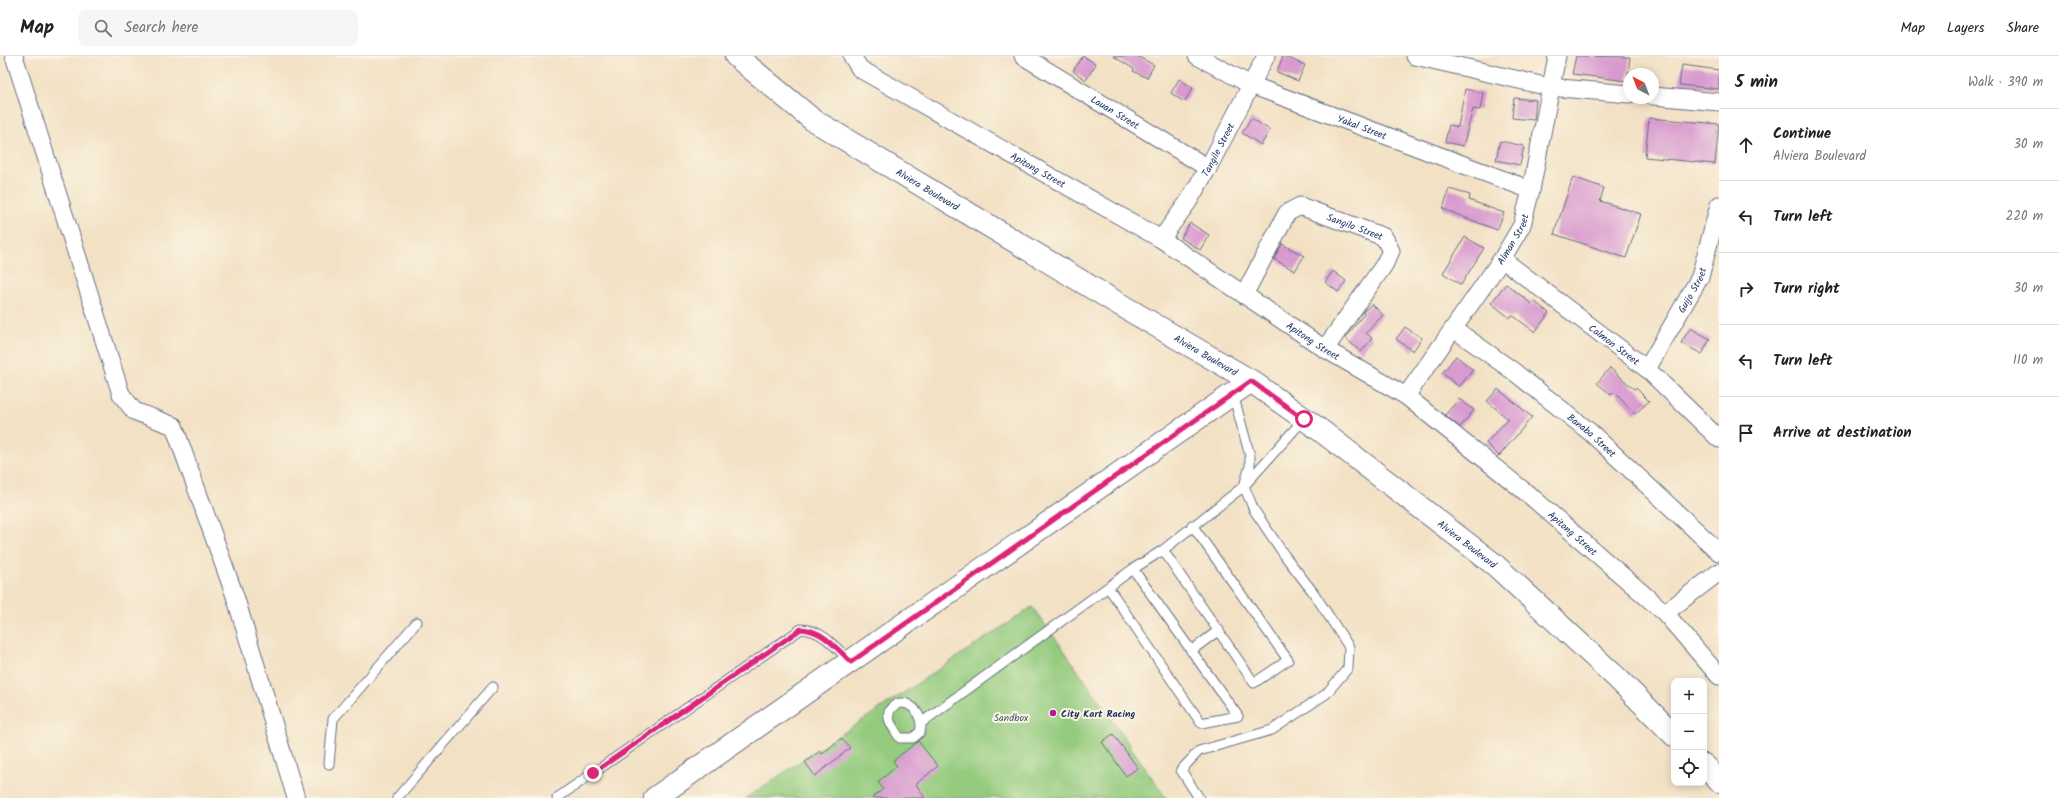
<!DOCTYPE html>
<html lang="en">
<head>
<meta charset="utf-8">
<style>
  body { margin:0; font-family:Kalam,sans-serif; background:#f6f6f6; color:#222 }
  .controls { position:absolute; right:12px; bottom:12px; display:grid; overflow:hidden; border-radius:8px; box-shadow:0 2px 10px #0003 }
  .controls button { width:36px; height:36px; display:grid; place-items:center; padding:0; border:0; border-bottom:1px solid #e0e0e0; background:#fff; color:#222; font:20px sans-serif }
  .compass { position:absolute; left:1623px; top:12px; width:36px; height:36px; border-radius:50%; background:#fff; box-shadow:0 2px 10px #0003; rotate:318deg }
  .stop { position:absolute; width:12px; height:12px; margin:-9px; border:3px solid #db2777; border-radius:50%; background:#fff }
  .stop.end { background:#db2777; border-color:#fff; box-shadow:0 1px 4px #0008 }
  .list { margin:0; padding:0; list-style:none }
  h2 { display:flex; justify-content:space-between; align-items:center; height:52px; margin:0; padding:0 16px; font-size:17px }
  h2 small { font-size:13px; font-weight:400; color:#767676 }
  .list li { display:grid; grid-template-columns:26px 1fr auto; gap:12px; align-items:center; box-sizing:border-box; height:72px; padding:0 16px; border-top:1px solid #e0e0e0 }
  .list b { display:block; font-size:15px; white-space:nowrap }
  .list p { margin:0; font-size:13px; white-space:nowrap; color:#767676 }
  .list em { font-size:13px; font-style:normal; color:#767676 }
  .icon { flex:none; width:22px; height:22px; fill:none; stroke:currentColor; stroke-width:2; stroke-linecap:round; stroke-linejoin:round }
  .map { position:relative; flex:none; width:1719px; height:742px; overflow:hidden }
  header { display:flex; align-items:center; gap:24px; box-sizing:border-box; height:56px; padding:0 20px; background:#fff; border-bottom:1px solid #e0e0e0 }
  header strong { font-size:19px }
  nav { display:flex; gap:22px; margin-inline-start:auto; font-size:14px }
  .search { width:280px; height:36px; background:#f6f6f6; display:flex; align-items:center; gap:10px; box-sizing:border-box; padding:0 14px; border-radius:8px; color:#767676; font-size:15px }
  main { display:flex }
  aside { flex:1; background:#fff }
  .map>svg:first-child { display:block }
  .green { fill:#94cb7e; stroke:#587d6e }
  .building { fill:#d89acf }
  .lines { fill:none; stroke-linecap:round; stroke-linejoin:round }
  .lane-casing { stroke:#666d82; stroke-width:11 }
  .street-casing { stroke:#666d82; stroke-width:19 }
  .secondary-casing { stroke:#666d82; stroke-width:24 }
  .lane { stroke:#fff; stroke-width:9 }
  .street { stroke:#fff; stroke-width:17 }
  .secondary { stroke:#fff; stroke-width:22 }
  .route { stroke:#db2777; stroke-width:5 }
  .poi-dot { fill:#b5179e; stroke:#fcf5e5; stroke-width:1.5 }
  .labels { text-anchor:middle; stroke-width:4; stroke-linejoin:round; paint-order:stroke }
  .street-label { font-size:10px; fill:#1b2f5e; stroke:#fcf5e5 }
  .poi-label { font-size:10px; font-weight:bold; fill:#1b2f5e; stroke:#fcf5e5; text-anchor:start }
  .park-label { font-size:10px; fill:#395666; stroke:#fcf5e5 }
</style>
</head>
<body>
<header>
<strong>Map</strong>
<div class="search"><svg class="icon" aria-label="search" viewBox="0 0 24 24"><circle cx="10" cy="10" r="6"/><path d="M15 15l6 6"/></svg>Search here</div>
<nav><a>Map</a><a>Layers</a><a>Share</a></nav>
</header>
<main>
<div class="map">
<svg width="1719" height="742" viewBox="0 0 1719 742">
  <rect width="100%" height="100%" fill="#fcf5e5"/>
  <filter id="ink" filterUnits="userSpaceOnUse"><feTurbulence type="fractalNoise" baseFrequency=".025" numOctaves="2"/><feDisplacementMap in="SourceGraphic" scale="8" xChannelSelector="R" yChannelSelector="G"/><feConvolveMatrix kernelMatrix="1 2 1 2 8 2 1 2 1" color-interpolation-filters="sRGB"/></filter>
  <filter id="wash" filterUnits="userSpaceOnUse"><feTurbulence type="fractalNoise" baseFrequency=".012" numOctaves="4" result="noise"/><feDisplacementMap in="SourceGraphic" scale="16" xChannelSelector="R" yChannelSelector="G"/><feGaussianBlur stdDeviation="0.9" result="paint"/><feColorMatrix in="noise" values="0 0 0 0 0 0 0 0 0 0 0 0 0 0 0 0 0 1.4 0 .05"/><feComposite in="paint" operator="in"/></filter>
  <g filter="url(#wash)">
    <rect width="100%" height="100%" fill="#f2e1c4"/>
    <path class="green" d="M 1032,551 L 1061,590 L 1166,742 L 746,742 Z"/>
    <g id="blocks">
      <path class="building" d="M 1083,0 L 1096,8 L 1086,24 L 1073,15 Z
        M 1113,0 L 1137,0 L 1154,9 L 1147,22 L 1133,15 L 1134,13 Z
        M 1283,0 L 1305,9 L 1298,25 L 1277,16 Z
        M 1576,0 L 1630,1 L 1627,25 L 1572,18 Z
        M 1682,9 L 1719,14 L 1719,33 L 1679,29 Z
        M 1179,23 L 1193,32 L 1184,46 L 1171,37 Z
        M 1465,33 L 1483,37 L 1480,54 L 1473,53 L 1463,90 L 1445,86 L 1449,69 L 1458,71 Z
        M 1514,42 L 1536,44 L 1534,64 L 1512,62 Z
        M 1251,62 L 1270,74 L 1261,89 L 1242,77 Z
        M 1649,62 L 1719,68 L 1715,108 L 1645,101 Z
        M 1500,85 L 1524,90 L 1520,109 L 1496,104 Z
        M 1573,121 L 1604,132 L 1600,145 L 1641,158 L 1626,202 L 1554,178 Z
        M 1449,133 L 1470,139 L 1469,144 L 1504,157 L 1497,174 L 1443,153 Z
        M 1190,167 L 1209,179 L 1200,194 L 1181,182 Z
        M 1465,181 L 1484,192 L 1461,229 L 1443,217 Z
        M 1282,188 L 1304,200 L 1295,215 L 1274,203 Z
        M 1333,215 L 1346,225 L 1338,236 L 1325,226 Z
        M 1506,228 L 1532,248 L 1534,245 L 1549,257 L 1535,276 L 1512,259 L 1510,262 L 1491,247 Z
        M 1372,248 L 1383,259 L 1366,277 L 1372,282 L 1361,296 L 1345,282 L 1364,258 L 1363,256 Z
        M 1405,271 L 1422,282 L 1413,295 L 1396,283 Z
        M 1690,272 L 1710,283 L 1702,298 L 1681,287 Z
        M 1456,300 L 1473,314 L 1459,331 L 1442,317 Z
        M 1610,312 L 1634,333 L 1636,332 L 1649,345 L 1635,358 L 1614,336 L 1611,339 L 1597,327 Z
        M 1498,333 L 1532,361 L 1499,400 L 1486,387 L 1508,363 L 1487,345 Z
        M 1459,343 L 1474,354 L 1460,371 L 1445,359 Z
        M 1113,678 L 1138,712 L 1126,720 L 1102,686 Z
        M 841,682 L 850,692 L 815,720 L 805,706 L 820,695 L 822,698 Z
        M 918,685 L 938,710 L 916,728 L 925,742 L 872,742 L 883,733 L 878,726 L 897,710 L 893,705 Z"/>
    </g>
  </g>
  <g filter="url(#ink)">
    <use href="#blocks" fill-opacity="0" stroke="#666d82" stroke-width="1"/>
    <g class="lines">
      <defs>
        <path id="lane" d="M 1163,494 L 1254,627 L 1288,604 L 1192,469
          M 1108,531 L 1201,667 L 1238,660 L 1133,513
          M 1191,595 L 1219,574
          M 900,647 C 914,646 924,663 920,676 L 913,682 L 900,682 C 892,671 879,654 900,647 Z
          M 921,667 L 1133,513 L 1163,494 L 1244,430 L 1304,363
          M 329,708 L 333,663 L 417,566
          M 397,742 L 493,631
          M 557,742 L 801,573 C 823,574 836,592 851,606
          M 1199,742 L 1181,714 L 1199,695 L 1272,674 L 1326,638 L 1348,612 L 1349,591 L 1313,536 L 1285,500 L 1254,454 L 1244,430 L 1250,410 L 1250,400 L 1233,338"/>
        <g id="street">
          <path d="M 14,0 L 121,338 L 134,355 L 174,370 L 235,540 L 296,742"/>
          <path id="s1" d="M 852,0 L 860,13 L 1161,183 L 1325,293 L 1406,340 L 1534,443 L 1665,557 L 1719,620"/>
          <path id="s2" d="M 1023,0 L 1208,112"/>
          <path id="s3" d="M 1197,0 L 1251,29 L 1531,134"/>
          <path d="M 1415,0 L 1549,31 L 1629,38"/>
          <path d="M 1653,40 L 1719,46"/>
          <path id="s4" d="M 1161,183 L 1188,146 L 1208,112 L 1266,0"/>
          <path id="s5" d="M 1502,203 L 1647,313 L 1719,383"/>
          <path id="s6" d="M 1244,239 L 1287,157 L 1300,150 L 1384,181 L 1391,195 L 1384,209 L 1325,293"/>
          <path id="s7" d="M 1454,273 L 1513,315 L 1590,376 L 1719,496"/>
          <path id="s8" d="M 1647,313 L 1700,221 L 1719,149"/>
          <path id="s9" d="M 1406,340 L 1502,203 L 1522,169 L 1531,134 L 1557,0"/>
          <path d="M 1665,557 L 1719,516"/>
        </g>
        <g id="secondary">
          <path id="s10" d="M 736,0 L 813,64 L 1119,248 L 1251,325 L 1320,374 L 1495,509 L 1617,622 L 1674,679"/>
          <path d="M 1704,709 L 1719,725"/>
          <path d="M 655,742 L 1251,325"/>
        </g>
      </defs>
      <use href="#lane" class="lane-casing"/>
      <use href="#street" class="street-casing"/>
      <use href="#secondary" class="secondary-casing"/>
      <use href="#lane" class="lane"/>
      <use href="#street" class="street"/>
      <use href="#secondary" class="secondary"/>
    </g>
  </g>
  <g class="lines" filter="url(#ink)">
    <path class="route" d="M 593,717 L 801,573 C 823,574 836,592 851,606 L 1251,325 L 1304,363"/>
  </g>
  <circle class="poi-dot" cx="1053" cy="657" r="4"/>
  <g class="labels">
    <g class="street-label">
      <text dy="4" stroke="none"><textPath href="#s2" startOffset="108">Lauan Street</textPath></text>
      <text dy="4" stroke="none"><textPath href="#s3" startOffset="180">Yakal Street</textPath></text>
      <text dy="4" stroke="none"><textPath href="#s4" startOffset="106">Tangile Street</textPath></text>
      <text dy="4" stroke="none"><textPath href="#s1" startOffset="220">Apitong Street</textPath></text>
      <text dy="4" stroke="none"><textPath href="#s10" startOffset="234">Alviera Boulevard</textPath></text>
      <text dy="4" stroke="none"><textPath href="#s6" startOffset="166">Sangilo Street</textPath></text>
      <text dy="4" stroke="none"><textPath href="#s9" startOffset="190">Alman Street</textPath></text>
      <text dy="4" stroke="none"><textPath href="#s8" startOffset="91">Guijo Street</textPath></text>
      <text dy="4" stroke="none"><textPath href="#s1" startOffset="544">Apitong Street</textPath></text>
      <text dy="4" stroke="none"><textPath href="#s5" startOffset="141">Calmon Street</textPath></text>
      <text dy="4" stroke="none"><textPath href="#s10" startOffset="558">Alviera Boulevard</textPath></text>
      <text dy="4" stroke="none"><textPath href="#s7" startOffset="174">Banaba Street</textPath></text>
      <text dy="4" stroke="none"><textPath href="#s1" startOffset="868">Apitong Street</textPath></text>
      <text dy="4" stroke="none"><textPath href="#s10" startOffset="881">Alviera Boulevard</textPath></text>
    </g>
    <g class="poi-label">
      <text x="1061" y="661">City Kart Racing</text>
    </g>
    <g class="park-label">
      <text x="1011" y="665">Sandbox</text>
    </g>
  </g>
</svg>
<div class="controls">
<button>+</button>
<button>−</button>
<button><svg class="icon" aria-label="locate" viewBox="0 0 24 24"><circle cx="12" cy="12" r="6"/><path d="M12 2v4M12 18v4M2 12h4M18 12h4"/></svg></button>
</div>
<svg class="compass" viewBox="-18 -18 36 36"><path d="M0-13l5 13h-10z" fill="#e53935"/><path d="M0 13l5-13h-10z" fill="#767676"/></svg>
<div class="stop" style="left:1304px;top:363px"></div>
<div class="stop end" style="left:593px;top:717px"></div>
</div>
<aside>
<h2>5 min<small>Walk · 390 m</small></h2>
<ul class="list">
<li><svg class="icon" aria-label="ahead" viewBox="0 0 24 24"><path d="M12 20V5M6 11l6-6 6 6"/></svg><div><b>Continue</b><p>Alviera Boulevard</p></div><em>30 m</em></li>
<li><svg class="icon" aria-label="left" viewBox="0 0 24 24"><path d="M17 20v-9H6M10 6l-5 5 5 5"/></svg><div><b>Turn left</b></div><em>220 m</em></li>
<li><svg class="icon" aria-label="right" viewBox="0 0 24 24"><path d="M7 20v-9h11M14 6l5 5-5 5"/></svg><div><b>Turn right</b></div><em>30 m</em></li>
<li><svg class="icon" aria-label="left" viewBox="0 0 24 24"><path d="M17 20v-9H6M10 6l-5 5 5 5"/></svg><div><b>Turn left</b></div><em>110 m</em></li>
<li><svg class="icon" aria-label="arrive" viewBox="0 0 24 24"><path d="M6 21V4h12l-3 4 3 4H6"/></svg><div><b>Arrive at destination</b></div></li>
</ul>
</aside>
</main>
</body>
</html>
